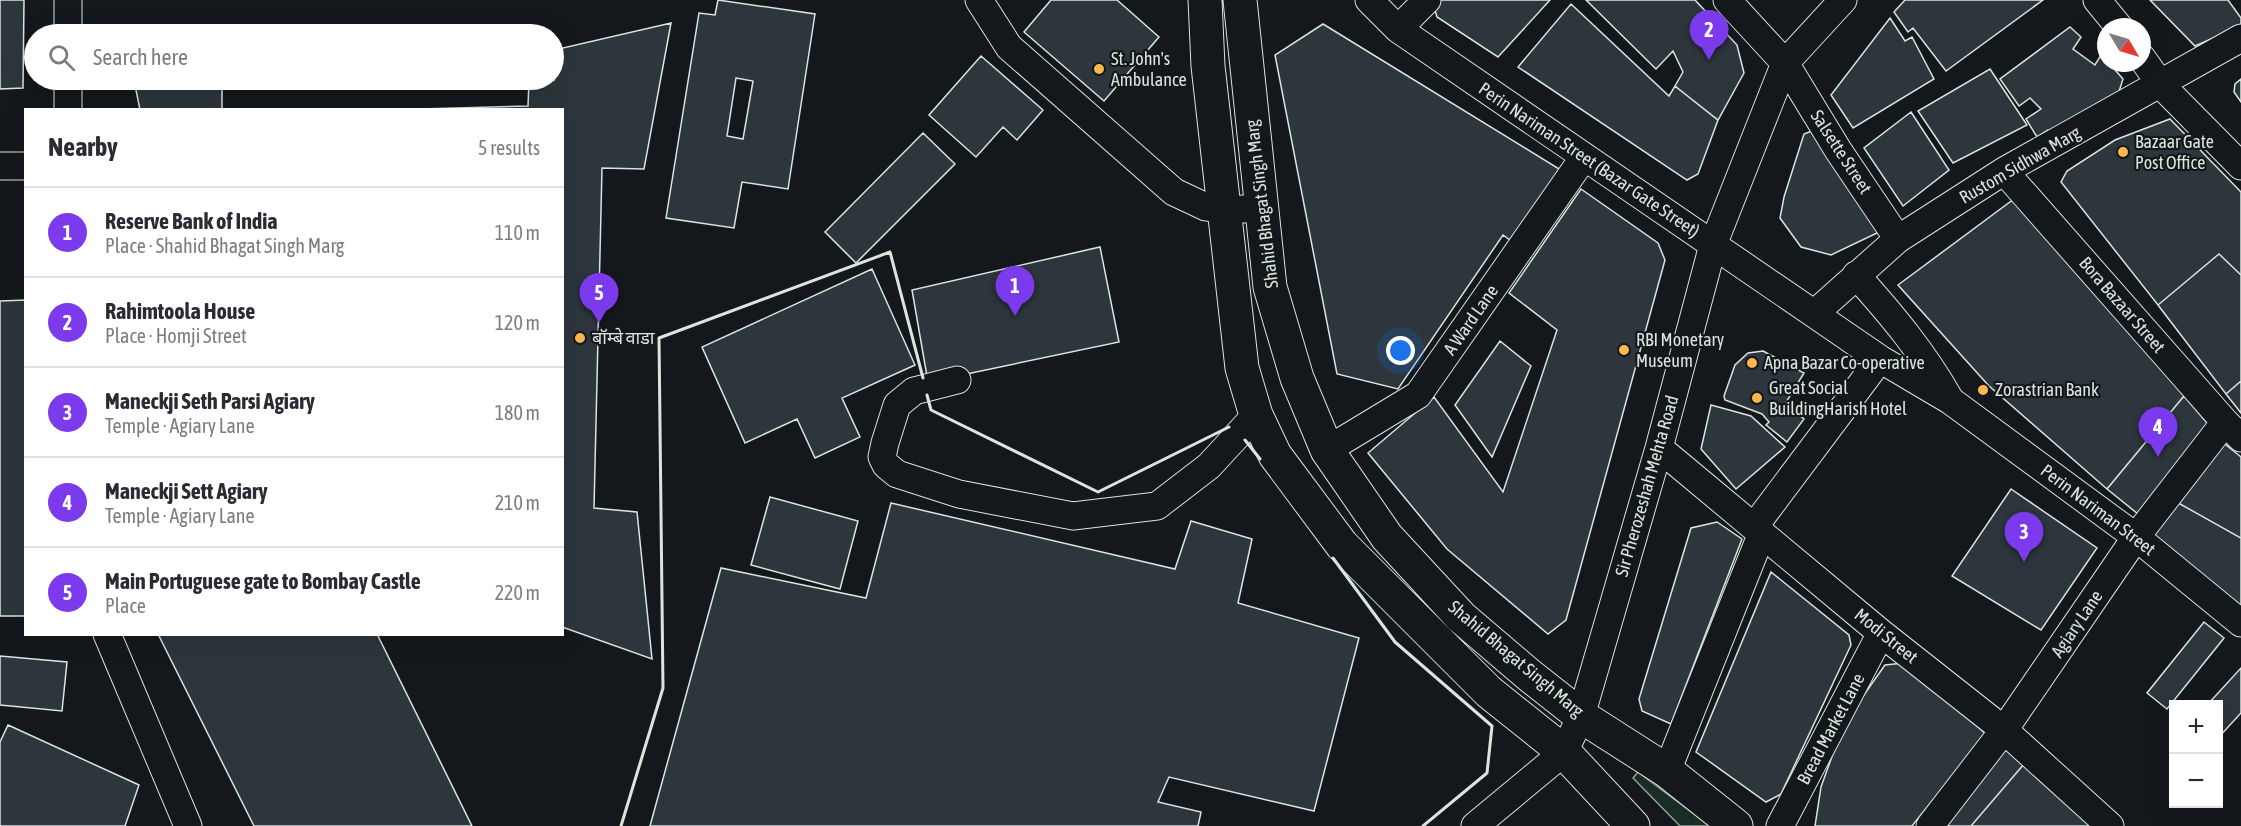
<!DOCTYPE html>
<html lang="en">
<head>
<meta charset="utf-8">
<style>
  body { margin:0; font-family:"Asap Condensed","Noto Sans Devanagari",sans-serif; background:#f2f2f3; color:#2b2b33 }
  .controls { position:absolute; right:18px; bottom:18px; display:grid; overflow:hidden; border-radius:0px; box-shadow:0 6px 24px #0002 }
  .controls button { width:54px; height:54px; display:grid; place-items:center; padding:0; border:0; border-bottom:2px solid #e1e1e2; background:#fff; color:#2b2b33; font:30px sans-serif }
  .compass { position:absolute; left:2097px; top:18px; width:54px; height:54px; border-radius:50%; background:#fff; box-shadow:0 6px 24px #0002; rotate:128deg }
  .you { position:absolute; left:1401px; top:351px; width:21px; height:21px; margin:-15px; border:4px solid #fff; border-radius:50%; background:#1a73e8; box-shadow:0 0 0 9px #1a73e833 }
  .badge { display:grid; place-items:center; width:39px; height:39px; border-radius:50%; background:#7c3aed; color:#fff; font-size:20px; font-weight:700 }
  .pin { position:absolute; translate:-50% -50px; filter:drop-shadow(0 2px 3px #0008) }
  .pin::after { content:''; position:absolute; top:32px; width:21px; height:18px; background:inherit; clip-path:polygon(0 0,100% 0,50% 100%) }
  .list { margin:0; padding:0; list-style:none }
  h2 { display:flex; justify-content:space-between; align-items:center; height:78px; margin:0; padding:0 24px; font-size:26px }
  h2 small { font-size:20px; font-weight:400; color:#7c7c81 }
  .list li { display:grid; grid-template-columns:39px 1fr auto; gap:18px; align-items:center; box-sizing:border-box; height:90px; padding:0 24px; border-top:2px solid #e1e1e2 }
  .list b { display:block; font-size:22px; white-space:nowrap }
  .list p { margin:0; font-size:20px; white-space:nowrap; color:#7c7c81 }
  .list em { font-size:20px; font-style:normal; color:#7c7c81 }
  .icon { flex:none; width:33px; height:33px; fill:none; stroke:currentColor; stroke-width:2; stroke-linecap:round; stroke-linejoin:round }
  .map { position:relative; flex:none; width:2241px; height:826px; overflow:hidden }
  .search { position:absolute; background:#fff; box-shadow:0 6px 24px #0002; left:24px; top:24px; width:540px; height:66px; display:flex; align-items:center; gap:15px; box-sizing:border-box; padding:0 21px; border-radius:33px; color:#7c7c81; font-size:22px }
  .panel { position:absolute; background:#fff; box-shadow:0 6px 24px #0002; left:24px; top:108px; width:540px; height:528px; border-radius:0px }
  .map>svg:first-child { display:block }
  .green { fill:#1a2d24; stroke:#939e99; stroke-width:1.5 }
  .building { fill:#2c363c; stroke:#d8e6dc; stroke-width:1.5; fill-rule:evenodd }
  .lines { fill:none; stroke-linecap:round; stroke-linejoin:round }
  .minor-casing { stroke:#d8e6dc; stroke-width:29 }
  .major-casing { stroke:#d8e6dc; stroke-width:35 }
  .minor { stroke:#14181c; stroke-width:27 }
  .major { stroke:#14181c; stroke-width:33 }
  .wall { stroke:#d8e6dc; stroke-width:3 }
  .poi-dot { fill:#ffb74d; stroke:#14181c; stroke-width:2 }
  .labels { text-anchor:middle; stroke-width:4.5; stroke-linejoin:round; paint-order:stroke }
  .poi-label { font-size:18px; fill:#d8e6dc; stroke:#14181c; text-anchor:start }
  .street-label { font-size:18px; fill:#d8e6dc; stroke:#14181c }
</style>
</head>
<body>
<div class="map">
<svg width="2241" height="826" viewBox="0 0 2241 826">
  <rect width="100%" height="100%" fill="#14181c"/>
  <path class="green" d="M 1638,772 L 1710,826 L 1680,826 L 1633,778 Z"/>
  <path class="building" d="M 0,0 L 24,0 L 23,88 L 0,89 Z
    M 718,0 L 815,14 L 788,189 L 742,182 L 734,228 L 666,218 L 699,13 L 715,15 ZM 736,78 L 753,81 L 743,139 L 727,136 Z
    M 1051,0 L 1117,0 L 1159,37 L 1104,101 L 1024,32 Z
    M 1440,0 L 1550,0 L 1498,57 L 1437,17 L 1434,7 Z
    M 1586,0 L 1695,0 L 1737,45 L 1744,73 L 1718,120 L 1675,86 L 1683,72 L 1673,51 L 1656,69 Z
    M 1905,0 L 2043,0 L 1946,71 L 1913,28 L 1908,32 L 1894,12 Z
    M 2150,0 L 2228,0 L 2241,18 L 2241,26 L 2195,46 Z
    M 1571,4 L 1669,96 L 1675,86 L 1718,120 L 1698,174 L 1687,180 L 1518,67 Z
    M 1890,18 L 1905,41 L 1912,37 L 1934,79 L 1853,128 L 1831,95 Z
    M 671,23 L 644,169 L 602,168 L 594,508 L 637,512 L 652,659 L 562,627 L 562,110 L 383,110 L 528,106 L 529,80 L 554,80 L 554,50 Z
    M 1323,24 L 1564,172 L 1514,243 L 1503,235 L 1398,389 L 1337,374 L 1275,55 Z
    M 2070,27 L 2081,37 L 2073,49 L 2095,65 L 2101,55 L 2106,63 L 2109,63 L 2123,79 L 2116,101 L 2054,138 L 2048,130 L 2037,137 L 2026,119 L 2041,109 L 2030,98 L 2019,106 L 2000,79 Z
    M 981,56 L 1043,110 L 1017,140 L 1003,127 L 976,157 L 929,115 Z
    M 1990,69 L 2027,125 L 1953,163 L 1918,111 Z
    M 2241,79 L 2241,102 L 2234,92 L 2235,84 Z
    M 134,80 L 222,80 L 222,110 L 140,110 Z
    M 1911,112 L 1949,170 L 1903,206 L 1864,148 Z
    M 2170,119 L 2241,192 L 2241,275 L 2219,254 L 2158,305 L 2061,182 L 2067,171 L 2115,140 Z
    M 1817,129 L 1879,220 L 1877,233 L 1831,255 L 1801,247 L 1780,218 L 1784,197 L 1804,134 Z
    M 923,133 L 955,164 L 856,263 L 825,232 Z
    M 1581,189 L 1658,243 L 1665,260 L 1566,620 L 1548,634 L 1447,549 L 1368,453 L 1434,397 L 1503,492 L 1557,330 L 1509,293 Z
    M 2018,196 L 2184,396 L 2107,489 L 1989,386 L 1898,285 Z
    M 1100,247 L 1119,342 L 928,382 L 912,290 Z
    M 2219,254 L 2241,275 L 2241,381 L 2226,394 L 2158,305 Z
    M 872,269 L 915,365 L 842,398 L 860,437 L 815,458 L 797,419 L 745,443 L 702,347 Z
    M 26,300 L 26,616 L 0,616 L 0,301 Z
    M 1500,341 L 1531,366 L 1492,457 L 1455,405 Z
    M 1763,351 L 1804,373 L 1785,404 L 1804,419 L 1787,442 L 1766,425 L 1769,422 L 1762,414 L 1725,400 L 1724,396 L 1735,365 L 1748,353 Z
    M 2241,381 L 2241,413 L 2226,394 Z
    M 2184,396 L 2208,424 L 2138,514 L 2107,489 Z
    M 1711,405 L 1751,416 L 1785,447 L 1736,489 L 1701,449 Z
    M 2221,441 L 2241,457 L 2241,538 L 2173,500 Z
    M 2011,489 L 2097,548 L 2041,630 L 1952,576 Z
    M 770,497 L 858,521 L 840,589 L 751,565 Z
    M 2173,500 L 2241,538 L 2241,608 L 2148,531 Z
    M 891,503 L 1175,569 L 1191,521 L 1252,539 L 1238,603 L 1359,638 L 1314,811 L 1169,777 L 1158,802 L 1201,812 L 1198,826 L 650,826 L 721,568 L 866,598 Z
    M 1717,522 L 1742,539 L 1671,724 L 1642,711 L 1639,699 L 1691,528 Z
    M 1771,572 L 1849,635 L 1851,645 L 1781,794 L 1766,802 L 1696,752 Z
    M 2204,622 L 2224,638 L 2167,709 L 2147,693 Z
    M 158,634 L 377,634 L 472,826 L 254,826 Z
    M 0,656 L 67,662 L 62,711 L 0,705 Z
    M 1904,663 L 1986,734 L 1912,826 L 1815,826 L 1821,787 L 1844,723 L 1885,665 Z
    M 2241,668 L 2241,713 L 2218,738 L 2218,704 L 2208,704 Z
    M 8,725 L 139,785 L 125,826 L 0,826 L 0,742 Z
    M 1999,742 L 2024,764 L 1971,826 L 1932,826 Z
    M 2024,764 L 2099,826 L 1971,826 Z"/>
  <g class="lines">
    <defs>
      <path id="minor" d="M 979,0 L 1009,47 L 1174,192 L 1206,207 L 1225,210 L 1262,208
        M 1369,0 L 1398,29 L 1880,359 L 1951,401 L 2136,537 L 2241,623
        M 1727,0 L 1785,63 L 1838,150 L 1898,239
        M 2097,0 L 2119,27
        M 1398,29 L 1427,0
        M 68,34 L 68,0
        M 2142,58 L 2161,85 L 2241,166
        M 68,110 L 68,80
        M 0,166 L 26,166
        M 2004,171 L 2225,422 L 2241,438
        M 1856,275 C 1891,314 1923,352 1949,398
        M 1815,313 L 1898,239 L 2004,171 L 2241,38
        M 957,380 L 914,391 L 897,405 L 885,443 L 882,457 L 886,465 L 897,474 L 959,494 L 1073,516 L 1157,506 L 1209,466 L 1256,415
        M 1659,448 L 1881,633 L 2004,730 L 2110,826
        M 1327,450 L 1418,395 L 1584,157
        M 1754,527 L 1880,359
        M 107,634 L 188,826
        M 1667,771 L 1762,533
        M 1475,826 L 1564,752 L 1581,716 L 1659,448 L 1713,245 L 1785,63 L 1843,0
        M 1780,826 L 1881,633
        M 1930,826 L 2004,730 L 2136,537 L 2225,422"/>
      <path id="major" d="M 1205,0 L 1208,66 L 1242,368 L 1256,415 L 1275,455 L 1342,545 L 1489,692 L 1564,752 L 1633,826
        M 1240,0 L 1270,287 L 1297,378 L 1327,450 L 1387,537 L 1461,617 L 1529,675 L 1581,716 L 1667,771 L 1736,826"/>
    </defs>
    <use href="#minor" class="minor-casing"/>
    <use href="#major" class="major-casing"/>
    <use href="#minor" class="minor"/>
    <use href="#major" class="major"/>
    <path class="wall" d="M 927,395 L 931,410 L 1098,492 L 1229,427
      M 1245,440 L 1260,459
      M 1333,558 L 1395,642 L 1492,726 L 1487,773 L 1423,826
      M 621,826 L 663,688 L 659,338 L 890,252 L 923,378"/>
  </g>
  <g class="poi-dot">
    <circle cx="1099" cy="69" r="6"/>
    <circle cx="2123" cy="152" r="6"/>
    <circle cx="580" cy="338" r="6"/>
    <circle cx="1624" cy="350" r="6"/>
    <circle cx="1752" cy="363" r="6"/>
    <circle cx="1983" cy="390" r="6"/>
    <circle cx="1757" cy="398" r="6"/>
  </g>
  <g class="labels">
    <g class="poi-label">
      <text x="1111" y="65">St. John's<tspan x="1111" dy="21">Ambulance</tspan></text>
      <text x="2135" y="148">Bazaar Gate<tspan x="2135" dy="21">Post Office</tspan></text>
      <text x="592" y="344">बॉम्बे वाडा</text>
      <text x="1636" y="346">RBI Monetary<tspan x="1636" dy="21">Museum</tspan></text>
      <text x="1764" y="369">Apna Bazar Co-operative</text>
      <text x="1769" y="394">Great Social<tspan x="1769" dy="21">BuildingHarish Hotel</tspan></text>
      <text x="1995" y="396">Zorastrian Bank</text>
    </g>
    <g class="street-label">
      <text transform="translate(1841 152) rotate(57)" y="6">Salsette Street</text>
      <text transform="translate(1589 160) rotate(34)" y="6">Perin Nariman Street (Bazar Gate Street)</text>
      <text transform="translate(2020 165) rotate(-30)" y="6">Rustom Sidhwa Marg</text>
      <text transform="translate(1262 204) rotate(-97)" y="6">Shahid Bhagat Singh Marg</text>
      <text transform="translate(2122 305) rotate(49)" y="6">Bora Bazaar Street</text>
      <text transform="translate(1471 320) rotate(-55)" y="6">A Ward Lane</text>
      <text transform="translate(1647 486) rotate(-74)" y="6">Sir Pherozeshah Mehta Road</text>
      <text transform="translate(2098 510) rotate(37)" y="6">Perin Nariman Street</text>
      <text transform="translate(2077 624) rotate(-56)" y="6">Agiary Lane</text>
      <text transform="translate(1886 636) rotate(39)" y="6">Modi Street</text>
      <text transform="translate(1516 659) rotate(40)" y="6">Shahid Bhagat Singh Marg</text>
      <text transform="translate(1831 729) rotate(-62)" y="6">Bread Market Lane</text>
    </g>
  </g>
</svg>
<div class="controls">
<button>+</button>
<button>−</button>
</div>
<svg class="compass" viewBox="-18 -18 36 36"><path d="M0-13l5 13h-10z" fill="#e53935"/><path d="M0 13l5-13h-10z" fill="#7c7c81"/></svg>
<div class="you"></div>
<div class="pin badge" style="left:1015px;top:316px">1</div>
<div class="pin badge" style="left:1709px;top:60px">2</div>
<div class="pin badge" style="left:2024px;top:562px">3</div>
<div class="pin badge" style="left:2158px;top:457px">4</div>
<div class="pin badge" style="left:599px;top:323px">5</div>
<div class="search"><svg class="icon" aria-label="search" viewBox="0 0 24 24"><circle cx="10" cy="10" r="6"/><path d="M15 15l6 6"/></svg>Search here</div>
<section class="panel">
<h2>Nearby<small>5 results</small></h2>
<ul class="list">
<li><span class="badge">1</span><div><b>Reserve Bank of India</b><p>Place · Shahid Bhagat Singh Marg</p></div><em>110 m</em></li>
<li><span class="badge">2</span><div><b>Rahimtoola House</b><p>Place · Homji Street</p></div><em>120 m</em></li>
<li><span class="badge">3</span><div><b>Maneckji Seth Parsi Agiary</b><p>Temple · Agiary Lane</p></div><em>180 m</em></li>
<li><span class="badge">4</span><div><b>Maneckji Sett Agiary</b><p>Temple · Agiary Lane</p></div><em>210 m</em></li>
<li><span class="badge">5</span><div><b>Main Portuguese gate to Bombay Castle</b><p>Place</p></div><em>220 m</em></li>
</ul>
</section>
</div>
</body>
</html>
